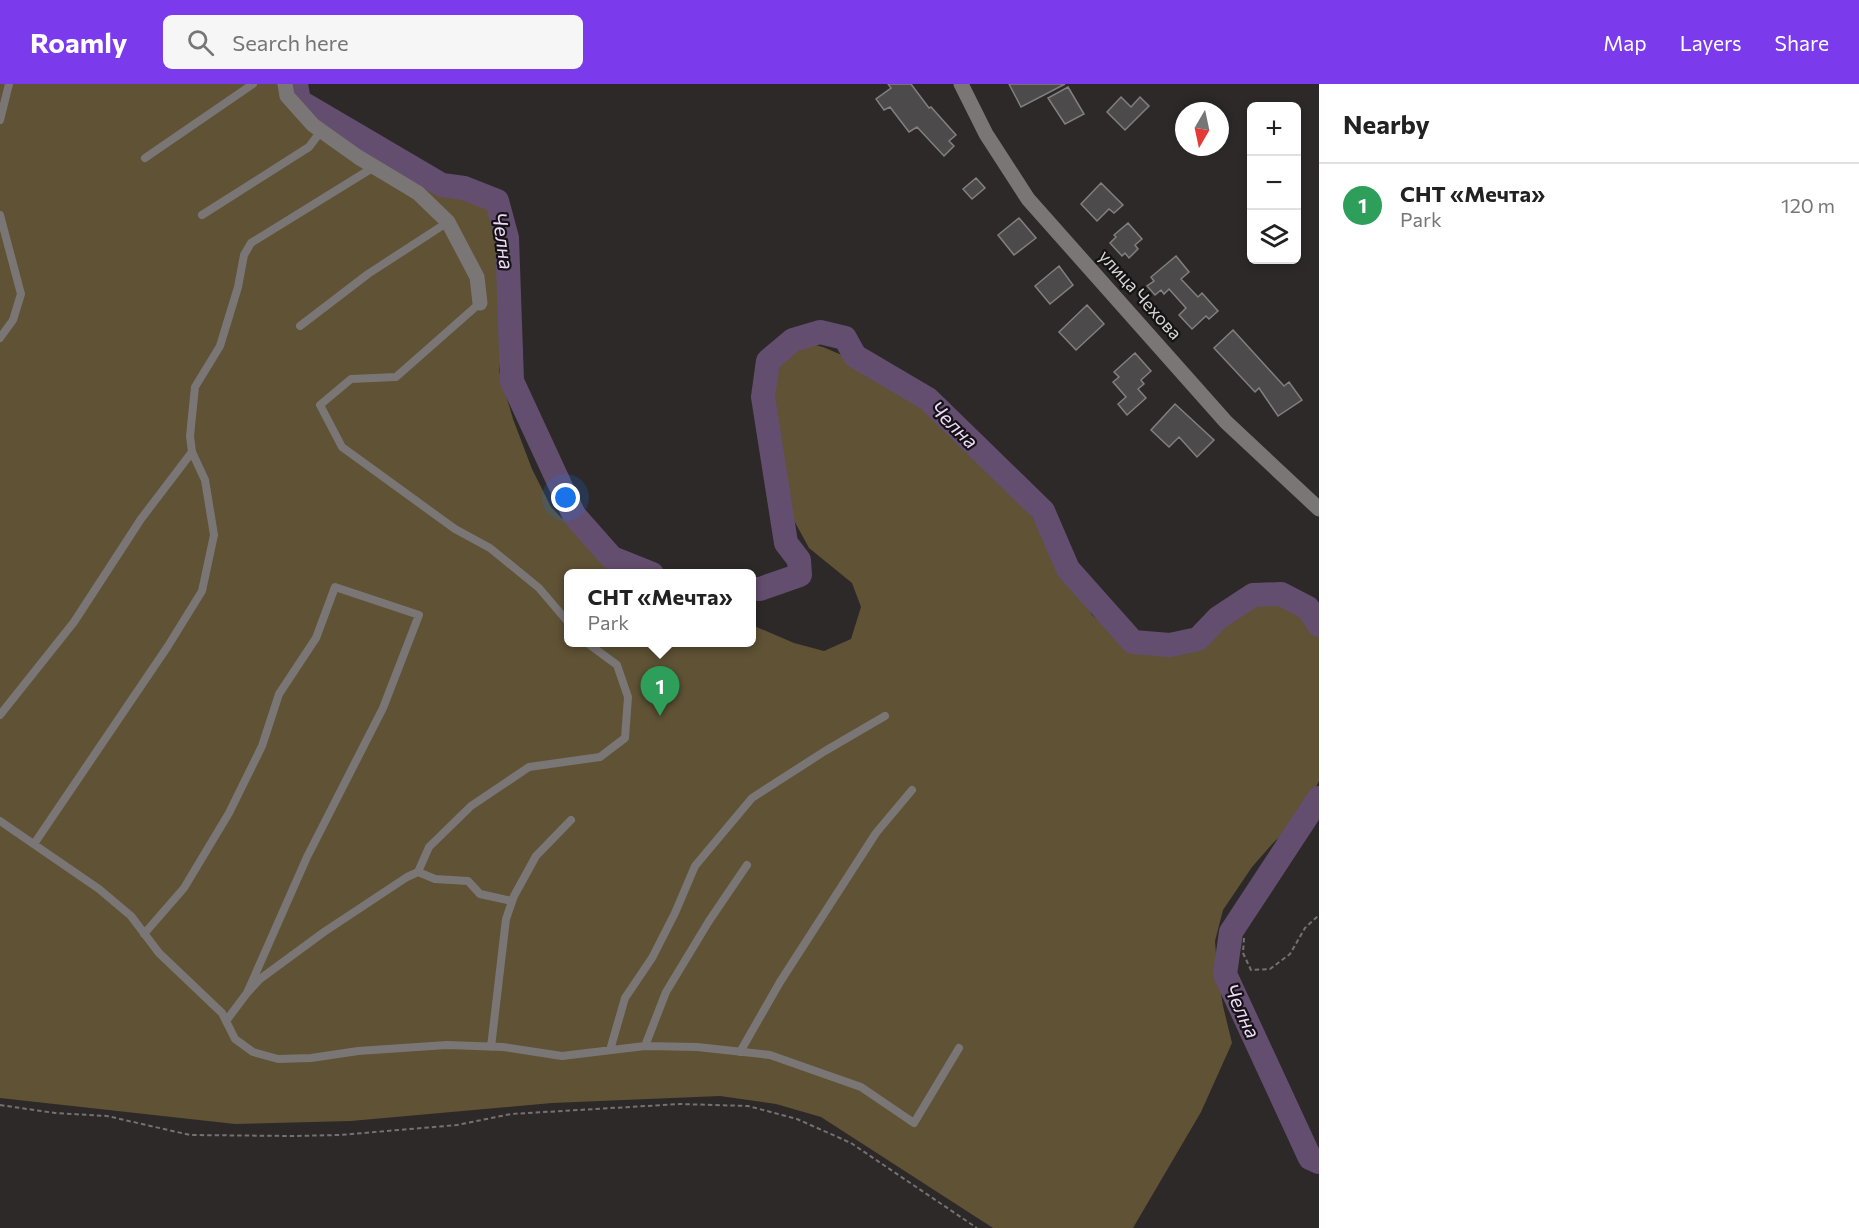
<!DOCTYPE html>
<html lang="en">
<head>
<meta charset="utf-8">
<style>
  body { margin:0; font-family:Commissioner,sans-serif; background:#f6f6f6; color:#222 }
  .controls { position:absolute; right:18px; top:18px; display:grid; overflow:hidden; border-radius:9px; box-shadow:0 3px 9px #0003 }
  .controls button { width:54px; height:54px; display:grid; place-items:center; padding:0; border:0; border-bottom:2px solid #e0e0e0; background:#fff; color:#222; font:30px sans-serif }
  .compass { position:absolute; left:1175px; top:18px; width:54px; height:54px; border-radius:50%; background:#fff; box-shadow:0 3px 9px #0003; rotate:189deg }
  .you { position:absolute; left:566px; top:414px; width:21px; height:21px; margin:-15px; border:4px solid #fff; border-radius:50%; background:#1a73e8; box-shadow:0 0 0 9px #1a73e833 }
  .badge { display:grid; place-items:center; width:39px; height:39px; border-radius:50%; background:#7c3aed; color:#fff; font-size:20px; font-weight:700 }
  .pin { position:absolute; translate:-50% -50px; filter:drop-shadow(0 2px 3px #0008) }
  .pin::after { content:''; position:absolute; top:32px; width:21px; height:18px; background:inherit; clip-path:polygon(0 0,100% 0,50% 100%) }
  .popup { position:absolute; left:564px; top:485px; width:192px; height:78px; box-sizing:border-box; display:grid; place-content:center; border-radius:9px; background:#fff; filter:drop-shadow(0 2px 4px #0005); font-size:20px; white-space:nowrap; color:#767676 }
  .popup b { font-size:22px; color:#222 }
  .popup::after { content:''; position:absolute; left:50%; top:100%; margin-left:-12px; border:12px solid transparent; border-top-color:#fff }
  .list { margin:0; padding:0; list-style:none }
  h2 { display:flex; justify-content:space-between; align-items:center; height:78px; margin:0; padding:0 24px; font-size:26px }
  h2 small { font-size:20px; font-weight:400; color:#767676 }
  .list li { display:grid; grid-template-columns:39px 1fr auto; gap:18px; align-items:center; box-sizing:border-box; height:84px; padding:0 24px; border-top:2px solid #e0e0e0 }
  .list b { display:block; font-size:22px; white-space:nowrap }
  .list p { margin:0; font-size:20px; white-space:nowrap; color:#767676 }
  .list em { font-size:20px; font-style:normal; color:#767676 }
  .icon { flex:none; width:33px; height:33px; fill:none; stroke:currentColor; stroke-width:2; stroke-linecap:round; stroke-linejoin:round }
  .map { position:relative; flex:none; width:1319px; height:1144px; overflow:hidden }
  header { display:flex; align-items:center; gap:36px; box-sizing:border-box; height:84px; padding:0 30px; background:#7c3aed; color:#fff }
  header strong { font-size:28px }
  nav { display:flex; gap:33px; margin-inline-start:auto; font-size:21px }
  .search { width:420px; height:54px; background:#f6f6f6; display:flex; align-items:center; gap:15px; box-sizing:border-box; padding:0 21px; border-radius:9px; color:#767676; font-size:22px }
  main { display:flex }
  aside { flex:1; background:#fff }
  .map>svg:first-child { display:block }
  .green { fill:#5f5235 }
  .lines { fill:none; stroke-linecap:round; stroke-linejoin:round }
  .river { stroke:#644e70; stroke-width:24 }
  .building { fill:#4d4a4b; stroke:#837f81; stroke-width:1.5 }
  .path { stroke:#747171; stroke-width:2; stroke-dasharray:4.5 3; stroke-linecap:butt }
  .service { stroke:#7a7676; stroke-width:8 }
  .minor { stroke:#7a7676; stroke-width:15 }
  .labels { text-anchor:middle; stroke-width:4.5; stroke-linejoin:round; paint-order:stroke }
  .street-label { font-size:18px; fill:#d8d6d6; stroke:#141212 }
  .water-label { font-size:20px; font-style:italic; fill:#efd8fc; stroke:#141212 }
</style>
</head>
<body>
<header>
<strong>Roamly</strong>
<div class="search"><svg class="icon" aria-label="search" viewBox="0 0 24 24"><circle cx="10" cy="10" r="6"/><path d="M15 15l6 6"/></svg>Search here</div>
<nav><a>Map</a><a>Layers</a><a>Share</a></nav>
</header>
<main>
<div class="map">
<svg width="1319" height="1144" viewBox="0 0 1319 1144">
  <rect width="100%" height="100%" fill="#2d2929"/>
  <path class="green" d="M 0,0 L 298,0 L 312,22 L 348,44 L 429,85 L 496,124 L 504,138 L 508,168 L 505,234 L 499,287 L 513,335 L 532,385 L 551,423 L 614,489 L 568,490 L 568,558 L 752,558 L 752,541 L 794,559 L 824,567 L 851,555 L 861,523 L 852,499 L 809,464 L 767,387 L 763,366 L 764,333 L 759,297 L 761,284 L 773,267 L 798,257 L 823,263 L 865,281 L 930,322 L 1003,393 L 1052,460 L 1092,531 L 1116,551 L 1139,555 L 1175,554 L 1194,550 L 1239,510 L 1262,508 L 1283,510 L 1302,526 L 1318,546 L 1319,550 L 1319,697 L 1306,722 L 1290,744 L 1274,758 L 1252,783 L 1223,826 L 1215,857 L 1217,882 L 1223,922 L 1232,959 L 1201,1028 L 1133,1144 L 993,1144 L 821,1033 L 776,1020 L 720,1012 L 552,1019 L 351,1037 L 235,1040 L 0,1014 Z"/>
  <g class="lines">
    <path class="river" d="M 296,0 L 299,17 L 442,101 L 464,104 L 497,117 L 507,154 L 512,297 L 574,431 L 612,474 L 652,490
      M 752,505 L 760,505 L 800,491 L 799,476 L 786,459 L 763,313 L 768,277 L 793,256 L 820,248 L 845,254 L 855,272 L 928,315 L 1043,427 L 1068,485 L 1133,558 L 1170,561 L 1198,555 L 1218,534 L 1253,511 L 1281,510 L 1308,524 L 1319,541
      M 1319,714 L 1231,848 L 1225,890 L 1310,1074 L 1319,1078"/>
  </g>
  <path class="building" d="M 888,0 L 911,0 L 929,24 L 931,23 L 956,51 L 949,57 L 954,62 L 944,72 L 917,43 L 909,48 L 890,23 L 884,26 L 876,15 L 891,4 Z
    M 1009,0 L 1065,0 L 1021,23 Z
    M 1068,3 L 1084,30 L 1065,40 L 1048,14 Z
    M 1121,13 L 1131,23 L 1140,13 L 1149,22 L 1125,46 L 1107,28 Z
    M 976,94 L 985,104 L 972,115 L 963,105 Z
    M 1101,99 L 1123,121 L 1114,129 L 1109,125 L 1097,137 L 1081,120 Z
    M 1019,134 L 1036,154 L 1014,171 L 998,151 Z
    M 1128,139 L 1142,155 L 1135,161 L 1138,165 L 1129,174 L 1125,169 L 1122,172 L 1110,159 L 1116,153 L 1114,151 Z
    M 1176,172 L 1189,188 L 1181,195 L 1198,213 L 1202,209 L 1218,227 L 1209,235 L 1206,232 L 1192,245 L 1179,231 L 1186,224 L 1169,205 L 1164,210 L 1161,206 L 1155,211 L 1147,202 L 1154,197 L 1151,193 Z
    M 1059,182 L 1073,201 L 1050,220 L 1035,202 Z
    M 1087,221 L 1104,240 L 1076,266 L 1059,248 Z
    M 1233,246 L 1284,302 L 1289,298 L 1302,316 L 1278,332 L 1259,304 L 1255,308 L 1214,264 Z
    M 1135,269 L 1151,287 L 1141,296 L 1144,300 L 1138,305 L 1146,314 L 1127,331 L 1118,320 L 1126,313 L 1113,298 L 1119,293 L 1114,288 Z
    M 1175,320 L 1214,356 L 1197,373 L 1179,353 L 1169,363 L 1151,346 Z"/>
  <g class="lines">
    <path class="path" d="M 1244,854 L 1243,869 L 1251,886 L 1270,885 L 1290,870 L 1305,844 L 1319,831
      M 0,1021 L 55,1029 L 107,1032 L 190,1051 L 292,1052 L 340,1051 L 457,1041 L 511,1030 L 680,1020 L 748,1022 L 797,1035 L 851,1059 L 977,1144"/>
    <path class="service" d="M 0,36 L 9,0
      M 145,74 L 253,0
      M 0,131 L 21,210 L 13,236 L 0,254
      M 202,131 L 309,63 L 321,47
      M 480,219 L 396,293 L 351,295 L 320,321 L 342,363 L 455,445 L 490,464 L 539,504 L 568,538
      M 300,242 L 368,190 L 448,138
      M 0,631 L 74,538 L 141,435 L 192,368
      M 0,737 L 99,805 L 131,832 L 159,869 L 222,929 L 235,955 L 253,968 L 278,975 L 311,974 L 358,967 L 447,961 L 503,963 L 562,972 L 645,962 L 697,963 L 770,971 L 861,1003 L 914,1039 L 959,964
      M 34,760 L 168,562 L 202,507 L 214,451 L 205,396 L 192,368 L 190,352 L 195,303 L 220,262 L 238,203 L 244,171 L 251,159 L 374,83
      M 418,788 L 429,763 L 471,722 L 529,683 L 600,673 L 625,654 L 628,613 L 617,581 L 586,558
      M 144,850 L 184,804 L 229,729 L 262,662 L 279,610 L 316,554 L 335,503 L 419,531 L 383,624 L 307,773 L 247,909
      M 226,937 L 247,909 L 260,895 L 324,848 L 407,793 L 418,788 L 435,795 L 468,797 L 480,810 L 512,817
      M 645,962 L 666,908 L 709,837 L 747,781
      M 491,963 L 506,835 L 514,812 L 536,772 L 571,736
      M 610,966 L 625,914 L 652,874 L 675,829 L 695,782 L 752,714 L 825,667 L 885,632
      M 740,968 L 780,898 L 876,749 L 912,706"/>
    <path class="minor" d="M 285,0 L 287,12 L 313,41 L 358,73 L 418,109 L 448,138 L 477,193 L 480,219
      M 961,0 L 986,50 L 1028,115 L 1226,338 L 1319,425"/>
  </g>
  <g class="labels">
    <g class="street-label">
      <text transform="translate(1140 211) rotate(48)" y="6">улица Чехова</text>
    </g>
    <g class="water-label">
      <text transform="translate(503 157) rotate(82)" y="7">Челна</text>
      <text transform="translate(954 341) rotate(44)" y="7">Челна</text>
      <text transform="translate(1242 927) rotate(65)" y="7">Челна</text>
    </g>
  </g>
</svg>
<div class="controls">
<button>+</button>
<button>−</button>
<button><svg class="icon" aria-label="layers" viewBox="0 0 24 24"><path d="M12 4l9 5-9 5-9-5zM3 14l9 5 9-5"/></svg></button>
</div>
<svg class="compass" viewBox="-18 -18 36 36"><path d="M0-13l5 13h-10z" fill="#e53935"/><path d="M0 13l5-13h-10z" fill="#767676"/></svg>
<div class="you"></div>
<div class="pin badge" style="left:660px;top:632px;background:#2e9e5b">1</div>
<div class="popup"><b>СНТ «Мечта»</b>Park</div>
</div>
<aside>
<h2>Nearby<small></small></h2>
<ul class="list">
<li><span class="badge" style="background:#2e9e5b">1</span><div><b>СНТ «Мечта»</b><p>Park</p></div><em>120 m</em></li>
</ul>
</aside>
</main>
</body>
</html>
